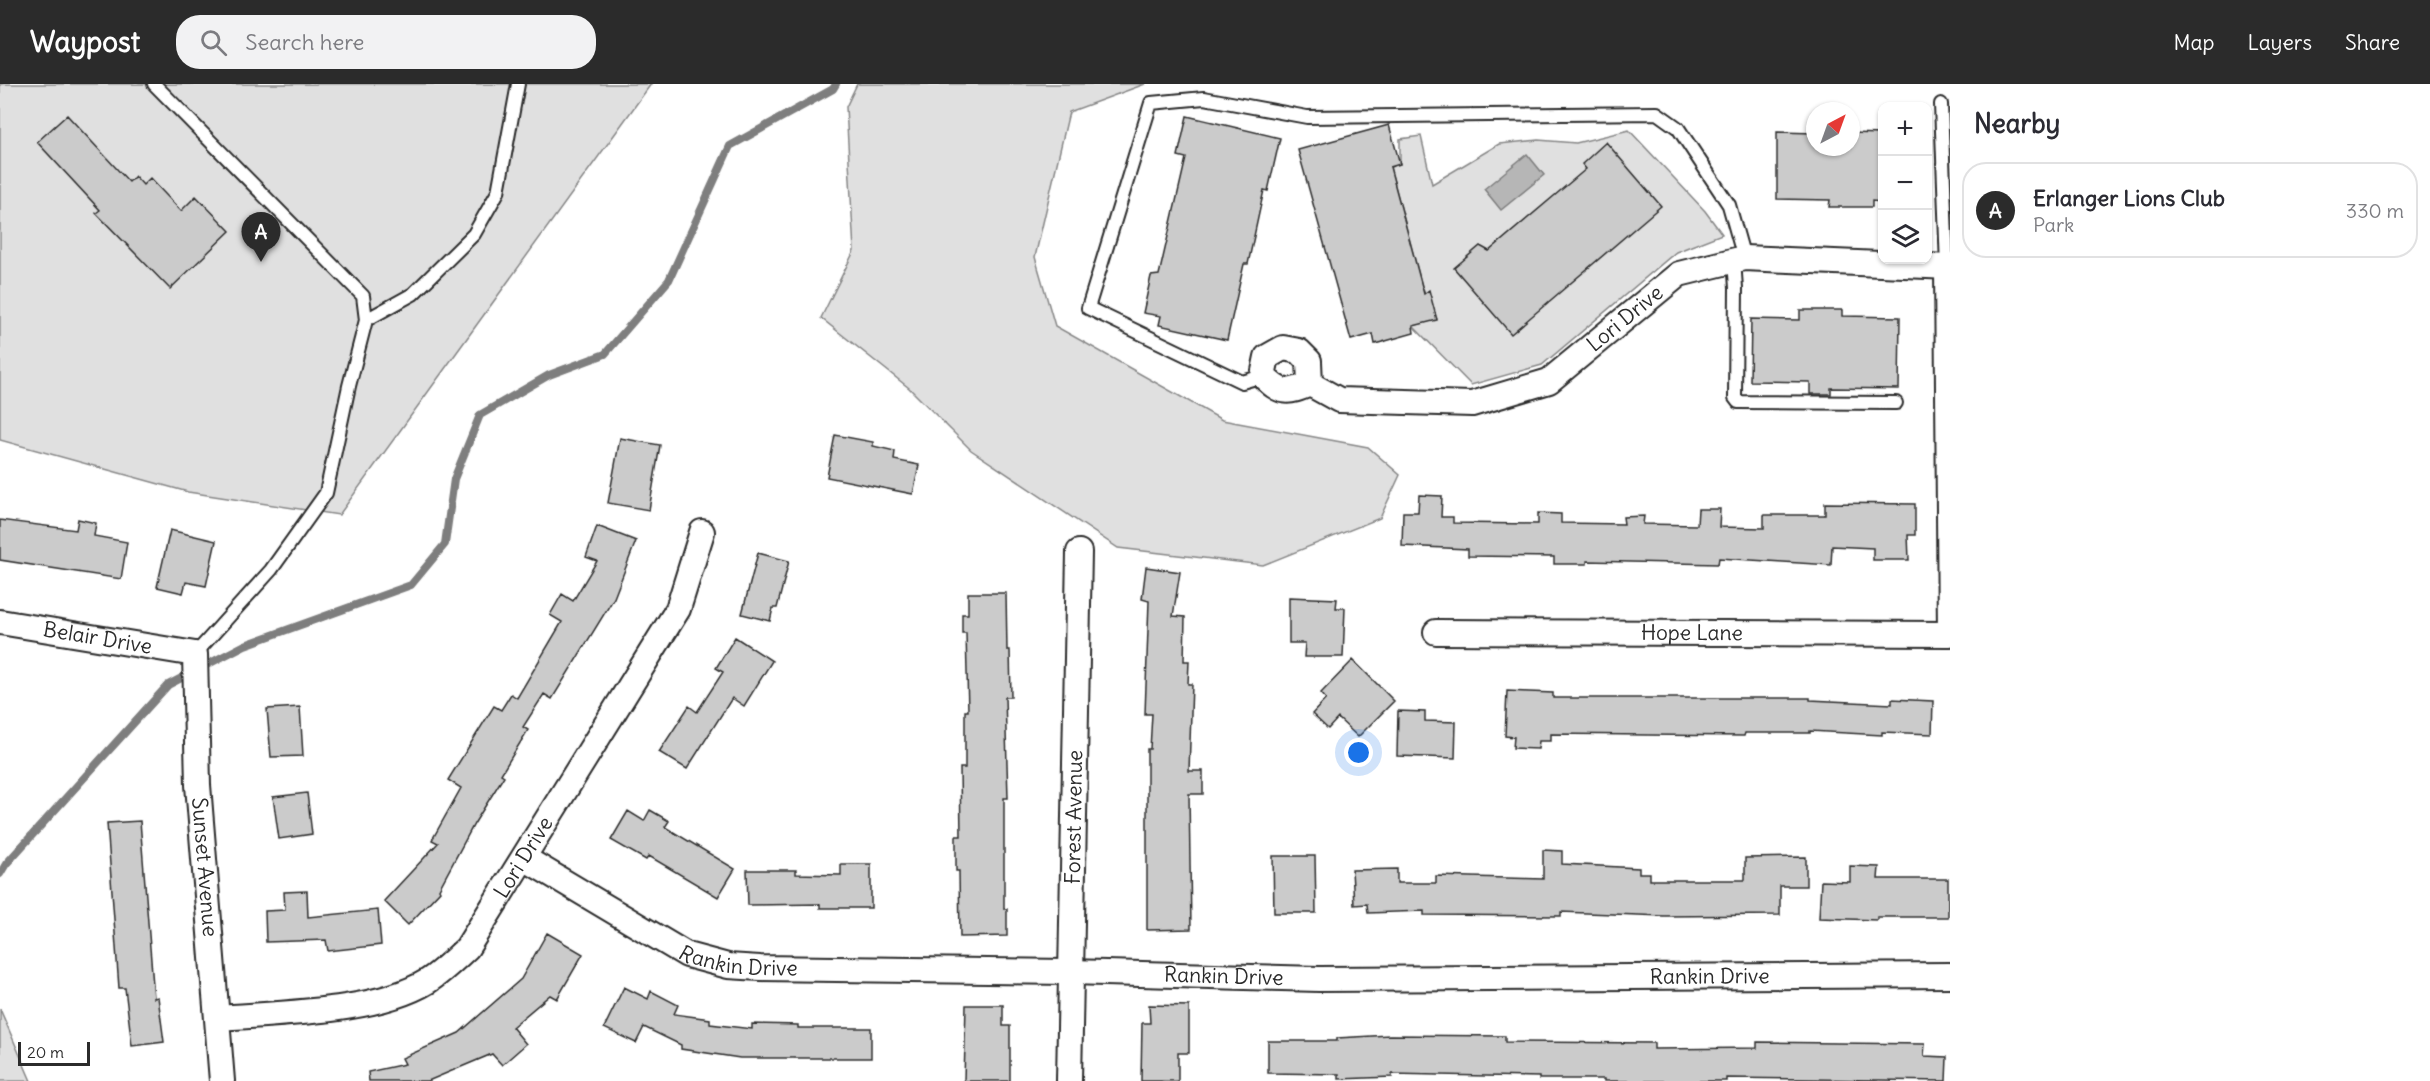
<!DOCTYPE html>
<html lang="en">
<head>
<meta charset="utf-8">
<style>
  body { margin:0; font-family:Delius,sans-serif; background:#f2f2f3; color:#2b2b33 }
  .controls { position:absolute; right:18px; top:18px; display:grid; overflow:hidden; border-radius:12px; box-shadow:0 2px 4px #0004 }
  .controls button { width:54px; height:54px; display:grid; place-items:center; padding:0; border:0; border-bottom:2px solid #e1e1e2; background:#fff; color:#2b2b33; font:30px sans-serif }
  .compass { position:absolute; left:1806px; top:18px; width:54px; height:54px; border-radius:50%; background:#fff; box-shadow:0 2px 4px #0004; rotate:41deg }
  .scale { position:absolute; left:18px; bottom:15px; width:72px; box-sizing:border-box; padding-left:6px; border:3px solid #2b2b2b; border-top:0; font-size:16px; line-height:21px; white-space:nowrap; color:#2b2b2b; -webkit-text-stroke:4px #fff; paint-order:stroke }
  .you { position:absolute; left:1359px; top:669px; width:21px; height:21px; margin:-15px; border:4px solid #fff; border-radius:50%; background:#1a73e8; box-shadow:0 0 0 9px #1a73e833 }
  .badge { display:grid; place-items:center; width:39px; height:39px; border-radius:50%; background:#2b2b2b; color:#fff; font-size:20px; font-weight:700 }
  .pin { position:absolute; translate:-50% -50px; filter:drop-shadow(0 2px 3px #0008) }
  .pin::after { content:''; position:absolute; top:32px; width:21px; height:18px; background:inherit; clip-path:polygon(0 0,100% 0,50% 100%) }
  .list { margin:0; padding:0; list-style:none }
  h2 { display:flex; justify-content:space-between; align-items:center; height:78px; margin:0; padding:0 24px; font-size:26px }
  h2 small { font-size:20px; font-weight:400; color:#7c7c81 }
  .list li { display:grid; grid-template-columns:39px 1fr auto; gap:18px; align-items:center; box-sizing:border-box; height:96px; margin:0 12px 12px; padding:0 12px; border:2px solid #e1e1e2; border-radius:24px }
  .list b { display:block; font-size:22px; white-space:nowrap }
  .list p { margin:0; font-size:20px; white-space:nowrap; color:#7c7c81 }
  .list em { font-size:20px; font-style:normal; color:#7c7c81 }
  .icon { flex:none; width:33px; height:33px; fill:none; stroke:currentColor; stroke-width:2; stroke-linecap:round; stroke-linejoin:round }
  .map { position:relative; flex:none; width:1950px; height:997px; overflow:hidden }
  header { display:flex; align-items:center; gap:36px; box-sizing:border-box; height:84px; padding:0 30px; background:#2b2b2b; color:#fff }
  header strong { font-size:28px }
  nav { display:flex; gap:33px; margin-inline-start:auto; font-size:21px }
  .search { width:420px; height:54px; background:#f2f2f3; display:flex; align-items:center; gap:15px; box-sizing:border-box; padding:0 21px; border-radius:24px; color:#7c7c81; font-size:22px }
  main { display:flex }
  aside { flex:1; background:#fff }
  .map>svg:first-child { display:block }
  .green { fill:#e0e0e0; stroke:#868686; stroke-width:1.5 }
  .water { fill:#b6b6b6; stroke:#7e7e7e; stroke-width:1.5 }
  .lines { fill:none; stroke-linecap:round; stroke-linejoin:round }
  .stream { stroke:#7e7e7e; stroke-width:8 }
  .building { fill:#cbcbcb; stroke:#2b2b2b; stroke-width:1.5 }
  .service-casing { stroke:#2b2b2b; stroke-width:16 }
  .minor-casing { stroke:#2b2b2b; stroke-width:28 }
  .service { stroke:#fff; stroke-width:12 }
  .minor { stroke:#fff; stroke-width:24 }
  .labels { text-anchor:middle; stroke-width:5; stroke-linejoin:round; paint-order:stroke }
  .street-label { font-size:21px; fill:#2b2b2b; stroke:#fff }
</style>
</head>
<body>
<header>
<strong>Waypost</strong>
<div class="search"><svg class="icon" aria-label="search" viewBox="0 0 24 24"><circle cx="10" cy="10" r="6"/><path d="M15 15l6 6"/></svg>Search here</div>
<nav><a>Map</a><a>Layers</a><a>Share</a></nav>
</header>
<main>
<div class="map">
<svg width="1950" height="997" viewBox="0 0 1950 997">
  <rect width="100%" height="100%" fill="#fff"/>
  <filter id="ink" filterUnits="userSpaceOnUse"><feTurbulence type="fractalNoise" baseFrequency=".0167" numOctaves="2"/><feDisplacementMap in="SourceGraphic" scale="12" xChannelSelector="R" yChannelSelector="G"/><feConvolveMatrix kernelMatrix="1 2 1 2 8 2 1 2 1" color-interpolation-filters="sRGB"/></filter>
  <g filter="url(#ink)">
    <path class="green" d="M 0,0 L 651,0 L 339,431 L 188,408 L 0,356 Z
      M 857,0 L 1145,0 L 1069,28 L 1035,173 L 1055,242 L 1222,336 L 1368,363 L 1400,391 L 1380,434 L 1263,481 L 1118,464 L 971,366 L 909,304 L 821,234 L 854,167 L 846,23 Z
      M 1629,46 L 1705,127 L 1722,150 L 1676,168 L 1542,281 L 1471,301 L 1413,242 L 1437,235 L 1422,202 L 1390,83 L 1400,80 L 1400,55 L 1421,52 L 1432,100 L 1499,60 L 1538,56 L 1576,59 Z
      M 0,925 L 31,997 L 0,997 Z"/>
    <path class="water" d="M 1527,70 L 1544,91 L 1501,126 L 1484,105 Z"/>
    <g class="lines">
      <path class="stream" d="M 0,790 L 6,780 L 168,601 L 245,561 L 411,501 L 445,460 L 454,395 L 480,331 L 549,291 L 605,270 L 669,196 L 730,62 L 833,5 L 836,0"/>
    </g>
    <path class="building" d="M 67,31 L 129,98 L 135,92 L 143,101 L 150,94 L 181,127 L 196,112 L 230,147 L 170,205 L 96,129 L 100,126 L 37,58 Z
      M 1187,32 L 1280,54 L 1268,107 L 1264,106 L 1248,180 L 1244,180 L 1227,256 L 1159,241 L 1161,232 L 1143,229 L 1151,192 L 1159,191 L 1186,74 L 1178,72 Z
      M 1389,41 L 1400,80 L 1390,83 L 1424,210 L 1429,206 L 1437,236 L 1413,242 L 1414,249 L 1375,260 L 1373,250 L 1351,256 L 1298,66 Z
      M 1777,48 L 1815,49 L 1815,63 L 1851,63 L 1851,49 L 1882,50 L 1882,118 L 1872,117 L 1872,123 L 1829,123 L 1830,116 L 1777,115 Z
      M 1606,58 L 1661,122 L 1511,250 L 1454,184 L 1480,162 L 1489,167 L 1586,85 L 1582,80 Z
      M 1800,226 L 1842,226 L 1842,232 L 1900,233 L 1899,305 L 1831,304 L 1831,310 L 1810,310 L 1810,298 L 1750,297 L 1751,235 L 1800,236 Z
      M 835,351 L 873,358 L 873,362 L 895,367 L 894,376 L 919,381 L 913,410 L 827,393 Z
      M 620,354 L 660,361 L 649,426 L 608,419 Z
      M 1419,411 L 1442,412 L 1441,433 L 1453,433 L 1453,439 L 1538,440 L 1538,429 L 1561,430 L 1561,439 L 1624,440 L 1623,433 L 1644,432 L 1643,440 L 1697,441 L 1698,425 L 1720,425 L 1719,443 L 1764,444 L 1764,431 L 1825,431 L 1825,419 L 1915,420 L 1915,451 L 1908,451 L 1909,476 L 1873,476 L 1873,464 L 1832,462 L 1831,481 L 1719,474 L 1718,480 L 1587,477 L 1587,480 L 1554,480 L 1554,473 L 1468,472 L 1468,465 L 1402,462 L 1403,428 L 1418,428 Z
      M 78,435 L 96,439 L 94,452 L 127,458 L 121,495 L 0,476 L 0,436 L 76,446 Z
      M 597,442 L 636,457 L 614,514 L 552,615 L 544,610 L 523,643 L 528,646 L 501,690 L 504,692 L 474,740 L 439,805 L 440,807 L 408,841 L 384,817 L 438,759 L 432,756 L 461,704 L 448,696 L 494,622 L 501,626 L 511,610 L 517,614 L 562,538 L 550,531 L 562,510 L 573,517 L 597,477 L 586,473 Z
      M 170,446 L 216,457 L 206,502 L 186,498 L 183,509 L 157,503 Z
      M 758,469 L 789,477 L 777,524 L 773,524 L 770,537 L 742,530 Z
      M 1146,483 L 1180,488 L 1173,532 L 1185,533 L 1184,577 L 1189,577 L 1188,600 L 1192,600 L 1189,687 L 1203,687 L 1203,710 L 1189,710 L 1191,845 L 1147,846 L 1147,665 L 1150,665 L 1152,630 L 1145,630 L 1149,517 L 1142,515 Z
      M 968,509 L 1006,509 L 1007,566 L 1010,566 L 1011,613 L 1005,613 L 1008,714 L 1004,714 L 1004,825 L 1007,825 L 1007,852 L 960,853 L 959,787 L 956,787 L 956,752 L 961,752 L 960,684 L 965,684 L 965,627 L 968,627 L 966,549 L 962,549 L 962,530 L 968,530 Z
      M 1289,513 L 1337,515 L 1336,524 L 1345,524 L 1343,573 L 1304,573 L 1305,559 L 1289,559 Z
      M 735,553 L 772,577 L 744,622 L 732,614 L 687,685 L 659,668 L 689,622 L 697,628 L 723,588 L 716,584 Z
      M 1353,576 L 1394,617 L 1358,653 L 1338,634 L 1328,645 L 1312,630 L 1326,615 L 1321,609 Z
      M 1507,607 L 1553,609 L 1553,614 L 1810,614 L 1810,616 L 1892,620 L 1892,615 L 1933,617 L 1932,650 L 1882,648 L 1882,651 L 1810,647 L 1810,649 L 1745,649 L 1744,652 L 1551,650 L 1551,657 L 1539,657 L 1538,665 L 1513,664 L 1514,653 L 1505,652 Z
      M 300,623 L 303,672 L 271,673 L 267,625 Z
      M 1398,627 L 1425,628 L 1425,637 L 1456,638 L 1455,674 L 1397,672 Z
      M 307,709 L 312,750 L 279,755 L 273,713 Z
      M 650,726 L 669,737 L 665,743 L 735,785 L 718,813 L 649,772 L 646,776 L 611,756 L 628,727 L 644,737 Z
      M 140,737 L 154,914 L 158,913 L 164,958 L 132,962 L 125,904 L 119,904 L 107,739 Z
      M 1543,766 L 1562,767 L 1562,780 L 1639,784 L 1639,789 L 1650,789 L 1650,796 L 1745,796 L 1745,774 L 1806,773 L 1806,802 L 1780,802 L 1780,831 L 1664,832 L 1561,828 L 1561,832 L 1424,831 L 1424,827 L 1368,829 L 1367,820 L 1354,821 L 1352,786 L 1397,785 L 1397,799 L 1436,799 L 1436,792 L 1543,795 Z
      M 1273,772 L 1315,772 L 1316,829 L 1274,829 Z
      M 841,780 L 871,780 L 871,824 L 820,824 L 820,820 L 748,821 L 747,786 L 796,786 L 796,790 L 841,791 Z
      M 1850,782 L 1879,783 L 1878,795 L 1948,795 L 1948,833 L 1877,833 L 1877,836 L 1819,834 L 1821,797 L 1850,798 Z
      M 307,807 L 308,833 L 378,826 L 381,861 L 328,867 L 326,856 L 266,858 L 265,827 L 285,826 L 284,808 Z
      M 547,849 L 583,870 L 557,915 L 550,911 L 512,943 L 526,960 L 502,981 L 492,970 L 428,997 L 369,997 L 368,988 L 405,980 L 402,974 L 459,949 L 521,895 Z
      M 624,903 L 648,915 L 651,907 L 678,921 L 674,930 L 710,935 L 710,940 L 752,945 L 752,940 L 798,941 L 798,944 L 871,944 L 871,974 L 740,974 L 681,965 L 681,961 L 644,943 L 636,959 L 604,944 Z
      M 966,921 L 1003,921 L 1003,942 L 1010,942 L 1010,997 L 964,997 Z
      M 1149,921 L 1189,922 L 1189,969 L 1178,969 L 1178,997 L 1141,997 L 1142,939 L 1150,939 Z
      M 1390,951 L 1505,952 L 1505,958 L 1654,959 L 1654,965 L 1757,964 L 1757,958 L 1925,960 L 1924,972 L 1947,973 L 1946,997 L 1726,994 L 1726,997 L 1604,997 L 1604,995 L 1539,995 L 1539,993 L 1392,990 L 1392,993 L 1339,995 L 1339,990 L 1268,989 L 1268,957 L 1337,957 L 1337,954 Z"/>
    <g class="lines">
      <defs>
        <path id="service" d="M 154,0 L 363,212 L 366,236 L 349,302 L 326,409 L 271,486 L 195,570
          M 1941,20 L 1947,183
          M 1734,176 L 1736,204 L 1735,314 L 1738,318 L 1896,319
          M 366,236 L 413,210 L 474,150 L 498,108 L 518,0
          M 1263,292 L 1242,298 L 1088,224 L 1151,19 L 1204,14 L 1307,33 L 1657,29 L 1678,44 L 1729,121 L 1744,174"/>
        <g id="minor">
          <path id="s1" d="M 1310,300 C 1287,310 1281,310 1263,292 L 1267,273 L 1283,264 L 1299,267 L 1309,277 L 1310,300 L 1339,316 L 1472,320 L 1549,297 L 1679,190 L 1744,174 L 1950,183"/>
          <path id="s2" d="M 0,538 L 195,570 L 198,701 L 222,997"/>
          <path id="s3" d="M 1436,548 L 1950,550 L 1947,183"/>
          <path id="s4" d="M 524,774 L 687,871 L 728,882 L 760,884 L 1070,888 L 1319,895 L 1950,891"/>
          <path id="s5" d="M 219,934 C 280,929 376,929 428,897 C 442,888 454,876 467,864 L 678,525 L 702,448"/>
          <path id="s6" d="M 1069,997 L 1079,468"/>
        </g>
      </defs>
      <use href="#service" class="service-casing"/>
      <use href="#minor" class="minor-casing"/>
      <use href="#service" class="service"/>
      <use href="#minor" class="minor"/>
    </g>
  </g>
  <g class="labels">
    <g class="street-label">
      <text dy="7" stroke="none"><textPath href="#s1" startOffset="489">Lori Drive</textPath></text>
      <text dy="7" stroke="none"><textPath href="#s3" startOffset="256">Hope Lane</textPath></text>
      <text dy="7" stroke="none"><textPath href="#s2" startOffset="99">Belair Drive</textPath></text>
      <text dy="7" stroke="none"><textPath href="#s6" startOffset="264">Forest Avenue</textPath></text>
      <text dy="7" stroke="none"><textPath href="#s5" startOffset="372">Lori Drive</textPath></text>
      <text dy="7" stroke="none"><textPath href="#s2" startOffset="411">Sunset Avenue</textPath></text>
      <text dy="7" stroke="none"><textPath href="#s4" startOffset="242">Rankin Drive</textPath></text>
      <text dy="7" stroke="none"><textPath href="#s4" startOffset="728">Rankin Drive</textPath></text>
      <text dy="7" stroke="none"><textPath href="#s4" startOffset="1214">Rankin Drive</textPath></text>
    </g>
  </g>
</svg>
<div class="controls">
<button>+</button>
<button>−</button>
<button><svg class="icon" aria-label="layers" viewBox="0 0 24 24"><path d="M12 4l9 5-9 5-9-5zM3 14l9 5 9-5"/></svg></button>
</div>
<svg class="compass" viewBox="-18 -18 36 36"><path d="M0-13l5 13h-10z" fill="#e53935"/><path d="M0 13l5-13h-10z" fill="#7c7c81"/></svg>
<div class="scale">20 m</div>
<div class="you"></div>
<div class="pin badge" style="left:261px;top:178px">A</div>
</div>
<aside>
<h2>Nearby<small></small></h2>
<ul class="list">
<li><span class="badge">A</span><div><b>Erlanger Lions Club</b><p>Park</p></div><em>330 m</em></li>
</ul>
</aside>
</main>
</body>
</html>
